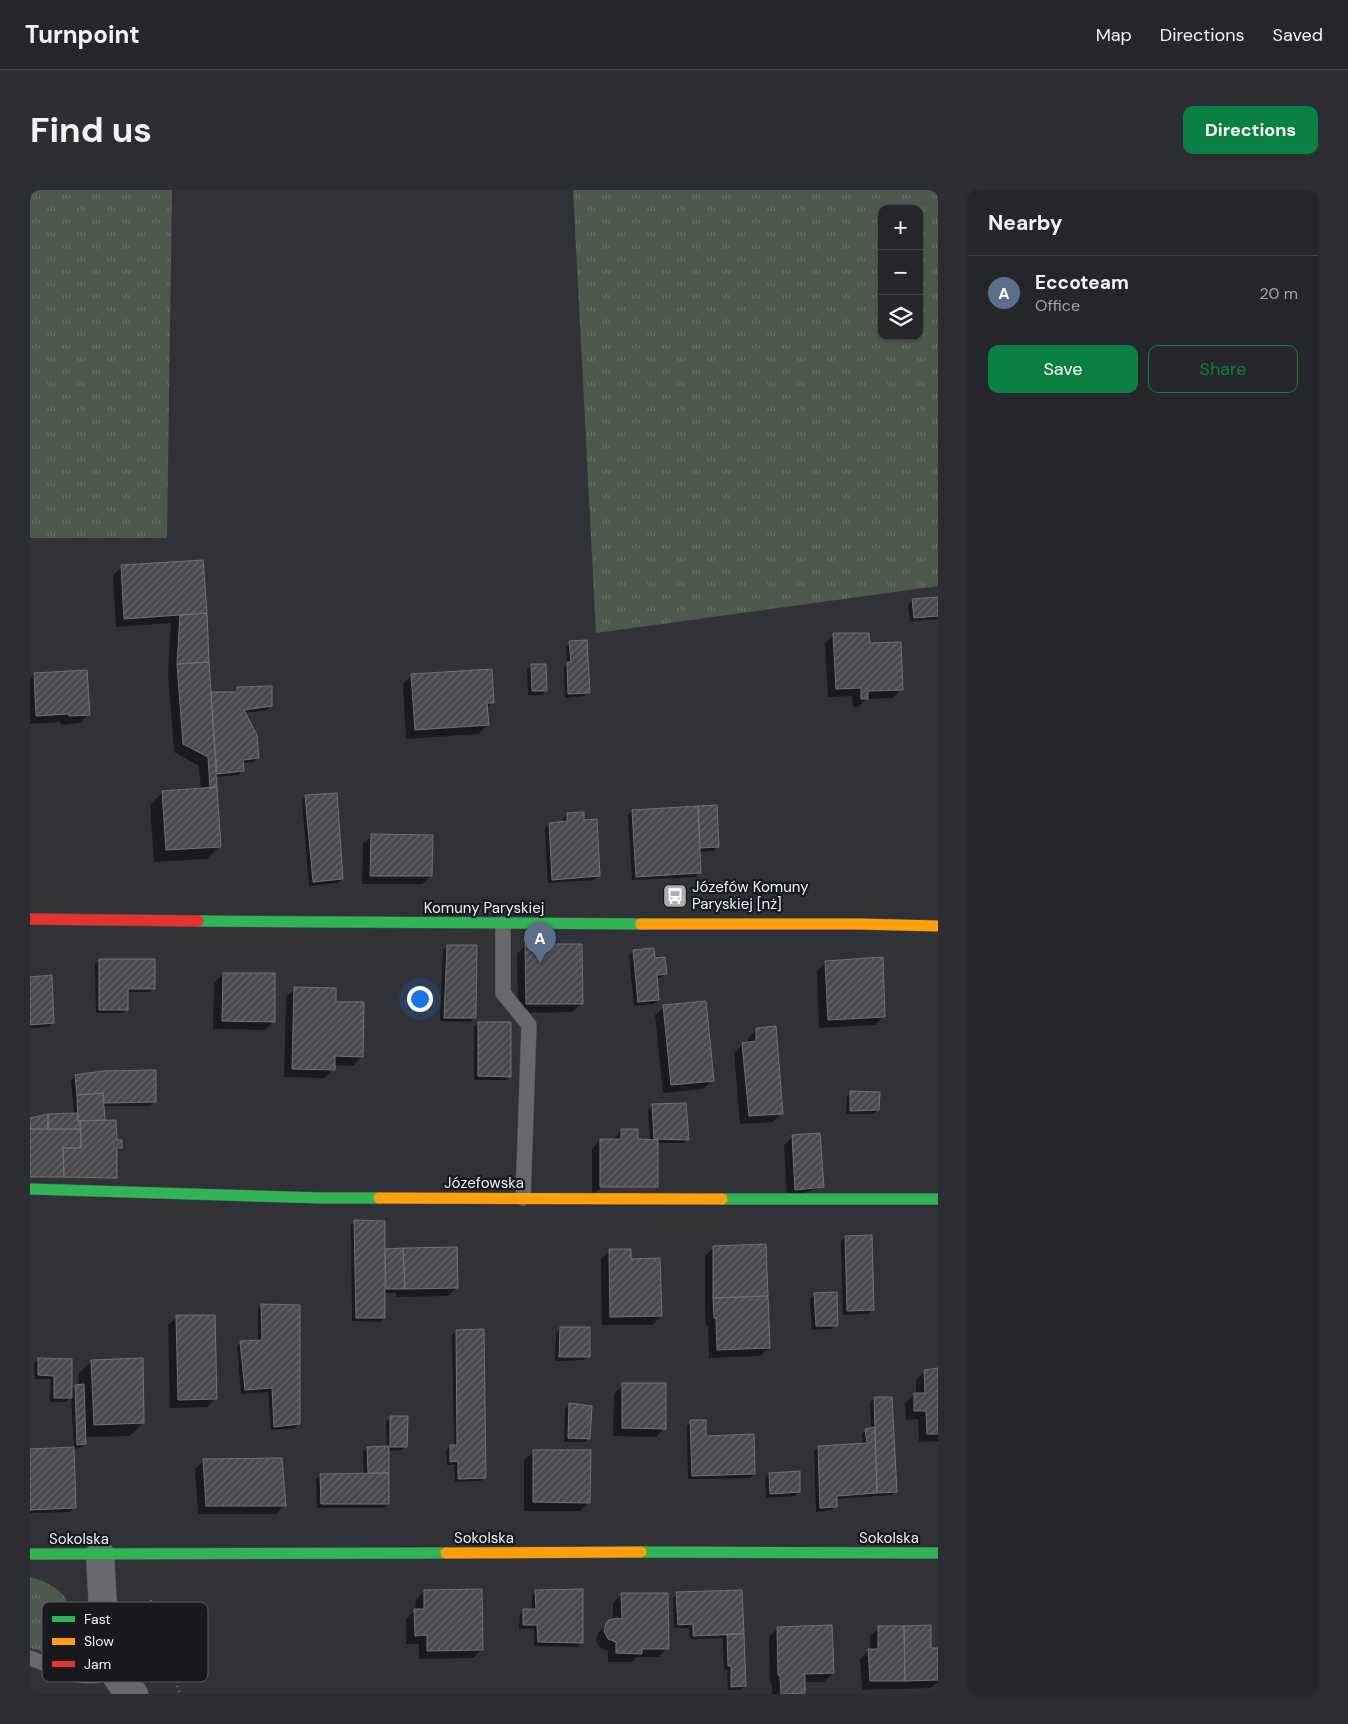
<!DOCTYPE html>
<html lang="en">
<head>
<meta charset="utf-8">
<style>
  body { margin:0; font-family:"DM Sans",sans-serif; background:#2d2e32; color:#f1f3f6 }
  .controls { position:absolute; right:15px; top:15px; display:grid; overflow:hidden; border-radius:10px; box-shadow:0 1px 4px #0004 }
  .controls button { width:45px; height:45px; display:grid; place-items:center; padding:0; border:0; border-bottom:1px solid #424347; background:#25262a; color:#f1f3f6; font:25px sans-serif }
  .you { position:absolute; left:389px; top:808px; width:18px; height:18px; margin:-12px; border:4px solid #fff; border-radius:50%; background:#1a73e8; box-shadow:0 0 0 8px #1a73e833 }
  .badge { display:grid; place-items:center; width:32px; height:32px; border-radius:50%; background:#0b8043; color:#fff; font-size:16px; font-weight:700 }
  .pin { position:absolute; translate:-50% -41px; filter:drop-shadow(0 1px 2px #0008) }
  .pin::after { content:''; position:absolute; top:26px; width:18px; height:15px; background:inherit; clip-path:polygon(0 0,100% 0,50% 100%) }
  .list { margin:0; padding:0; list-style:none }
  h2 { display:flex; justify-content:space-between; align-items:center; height:65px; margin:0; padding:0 20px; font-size:21px }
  h2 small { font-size:16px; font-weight:400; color:#a3a5a8 }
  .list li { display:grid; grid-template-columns:32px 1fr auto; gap:15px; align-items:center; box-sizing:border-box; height:75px; padding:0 20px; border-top:1px solid #424347 }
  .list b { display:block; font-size:19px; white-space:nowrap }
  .list p { margin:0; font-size:16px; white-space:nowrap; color:#a3a5a8 }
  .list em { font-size:16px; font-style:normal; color:#a3a5a8 }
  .actions { display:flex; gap:10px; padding:15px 20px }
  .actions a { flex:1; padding:11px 0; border:1px solid #0b8043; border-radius:10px; text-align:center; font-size:18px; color:#0b8043 }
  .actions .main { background:#0b8043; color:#fff }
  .icon { flex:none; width:28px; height:28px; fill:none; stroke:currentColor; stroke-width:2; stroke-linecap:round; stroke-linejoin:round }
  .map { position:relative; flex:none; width:908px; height:1504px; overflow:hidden; border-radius:10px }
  header { display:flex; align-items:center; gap:30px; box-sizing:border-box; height:70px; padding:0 25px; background:#25262a; border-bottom:1px solid #424347 }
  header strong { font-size:24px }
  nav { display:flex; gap:28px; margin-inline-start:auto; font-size:18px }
  .intro { display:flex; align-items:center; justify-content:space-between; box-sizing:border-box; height:120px; padding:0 30px }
  h1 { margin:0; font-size:35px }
  .button { padding:12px 22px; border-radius:10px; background:#0b8043; color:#fff; font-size:18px; font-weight:700 }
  main { display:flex; gap:30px; padding:0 30px }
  aside { flex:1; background:#25262a; border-radius:10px; box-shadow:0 1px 4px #0004 }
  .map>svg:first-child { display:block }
  .grass { fill:url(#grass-tufts); fill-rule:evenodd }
  .shadow { fill:#0007 }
  .building { fill:url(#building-hatch); stroke:#727074 }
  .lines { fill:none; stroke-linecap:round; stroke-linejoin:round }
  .lane-casing { stroke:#4d4e53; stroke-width:16 }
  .street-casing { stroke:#4d4e53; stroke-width:29 }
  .fast-casing { stroke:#4d4e53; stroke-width:12 }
  .slow-casing { stroke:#4d4e53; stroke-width:12 }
  .jam-casing { stroke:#4d4e53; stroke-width:12 }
  .path { stroke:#6c6e71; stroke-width:3; stroke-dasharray:1 4; stroke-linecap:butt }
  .lane { stroke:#68696e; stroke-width:15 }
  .street { stroke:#68696e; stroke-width:28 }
  .fast { stroke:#30b455; stroke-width:11 }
  .slow { stroke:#ff9f0a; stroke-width:11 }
  .jam { stroke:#e5322d; stroke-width:11 }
  .labels { text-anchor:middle; stroke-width:4.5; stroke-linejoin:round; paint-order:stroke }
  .poi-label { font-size:15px; fill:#eef0f7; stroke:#18191e; text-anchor:start }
  .street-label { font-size:15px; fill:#eef0f7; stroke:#18191e }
  .key { fill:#18191e; stroke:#585a5f; stroke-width:1 }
  .key-label { font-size:14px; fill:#eef0f7 }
</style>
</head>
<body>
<header>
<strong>Turnpoint</strong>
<nav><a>Map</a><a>Directions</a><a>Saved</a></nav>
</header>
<div class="intro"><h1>Find us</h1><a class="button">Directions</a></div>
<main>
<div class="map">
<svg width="908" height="1504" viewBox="0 0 908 1504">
  <defs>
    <pattern id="grass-tufts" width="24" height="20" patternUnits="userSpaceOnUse" patternTransform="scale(1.25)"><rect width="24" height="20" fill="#4d594c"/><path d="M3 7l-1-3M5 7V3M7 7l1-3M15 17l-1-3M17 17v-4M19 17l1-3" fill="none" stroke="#677167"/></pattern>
    <pattern id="building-hatch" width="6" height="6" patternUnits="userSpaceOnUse" patternTransform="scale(1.25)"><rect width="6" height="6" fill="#4b494d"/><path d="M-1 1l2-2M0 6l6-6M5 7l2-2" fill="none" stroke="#656467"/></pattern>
  </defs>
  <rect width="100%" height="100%" fill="#313238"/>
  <path class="grass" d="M 0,0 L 142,0 L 137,348 L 0,348 Z
    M 543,0 L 908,0 L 908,396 L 566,443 ZM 852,19 L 889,19 L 889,146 L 852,146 Z
    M 0,1387 C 11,1389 28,1398 35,1407 C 36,1409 36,1413 37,1415 C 40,1422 47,1422 54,1422 C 55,1430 57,1442 54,1450 C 45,1473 16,1463 0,1458 Z"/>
  <path class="shadow" d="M 172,371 L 180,506 L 182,504 L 203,503 L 208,498 L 241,516 L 237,520 L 214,523 L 228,568 L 224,572 L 212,573 L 213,580 L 209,585 L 185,587 L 190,656 L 177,669 L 124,672 L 120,615 L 133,602 L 171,600 L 169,576 L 144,562 L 138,483 L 141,433 L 86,437 L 83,385 L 92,377 Z
    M 908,408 L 907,429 L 880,431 L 878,415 L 882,410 Z
    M 804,445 L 838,455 L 871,499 L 863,508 L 836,509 L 828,517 L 823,517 L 822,506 L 798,507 L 795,453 Z
    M 540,453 L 559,502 L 554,506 L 535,508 L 534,477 L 537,474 L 536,457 Z
    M 501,475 L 516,500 L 512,505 L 498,505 L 497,480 Z
    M 4,484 L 59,525 L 50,533 L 31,535 L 30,532 L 0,534 L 0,488 Z
    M 382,485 L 463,512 L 456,519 L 457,535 L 449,544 L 376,549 L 373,494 Z
    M 276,606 L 312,689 L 308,693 L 279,696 L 272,610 Z
    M 686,616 L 688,656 L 684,661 L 669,662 L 670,683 L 666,687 L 602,690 L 598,625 L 602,621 Z
    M 537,624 L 553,631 L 568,686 L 564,690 L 518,693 L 515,638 L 519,634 L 533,633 L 533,629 Z
    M 342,646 L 401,686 L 392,694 L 332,694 L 333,654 Z
    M 495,755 L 552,813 L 543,822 L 488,823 L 487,764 Z
    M 417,756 L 445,827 L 441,832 L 410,831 L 413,760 Z
    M 604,761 L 624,770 L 635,784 L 631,788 L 626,788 L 628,810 L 624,814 L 604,816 L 599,765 Z
    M 70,770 L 124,798 L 120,802 L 97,802 L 97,819 L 93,823 L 66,823 L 65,774 Z
    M 796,772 L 854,826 L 845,835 L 789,838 L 787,781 Z
    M 193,784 L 244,831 L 235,840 L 183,839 L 184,793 Z
    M 0,788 L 23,833 L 19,837 L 0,838 Z
    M 265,799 L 305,813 L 331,867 L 323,876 L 303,875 L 303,879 L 295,888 L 254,887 L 256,807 Z
    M 634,817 L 682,890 L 673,899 L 633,903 L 625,825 Z
    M 448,833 L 480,886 L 476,890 L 444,890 L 444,837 Z
    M 727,839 L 752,923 L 743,932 L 710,934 L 704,863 L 713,854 L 718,853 L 718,848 Z
    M 45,886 L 125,912 L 120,916 L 74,916 L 74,930 L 72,932 L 91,957 L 86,963 L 0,929 L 44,924 L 41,890 Z
    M 821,902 L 848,920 L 843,924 L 816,924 L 817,907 Z
    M 622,916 L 658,949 L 654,953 L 627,953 L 562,1005 L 562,959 L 570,950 L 583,950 L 591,940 L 607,950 L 620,951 L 618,920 Z
    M 763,946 L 793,997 L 757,1008 L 754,955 Z
    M 325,1031 L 354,1060 L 426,1058 L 427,1097 L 418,1106 L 366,1107 L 366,1103 L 354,1103 L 354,1128 L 350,1132 L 322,1131 L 321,1035 Z
    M 815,1047 L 842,1120 L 838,1124 L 813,1125 L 811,1051 Z
    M 684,1057 L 739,1158 L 730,1166 L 679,1168 L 678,1136 L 676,1136 L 675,1117 L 675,1066 Z
    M 580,1060 L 600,1070 L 631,1126 L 622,1135 L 572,1135 L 571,1069 Z
    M 785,1104 L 806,1135 L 802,1139 L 782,1140 L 780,1109 Z
    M 232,1115 L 269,1234 L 265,1238 L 241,1240 L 238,1202 L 211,1204 L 207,1156 L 211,1152 L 228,1152 L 228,1119 Z
    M 147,1127 L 186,1208 L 177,1217 L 140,1218 L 138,1135 Z
    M 530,1139 L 558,1166 L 554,1170 L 525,1171 L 526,1143 Z
    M 426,1141 L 455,1287 L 451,1291 L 425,1292 L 424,1275 L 417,1275 L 416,1260 L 421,1256 L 424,1256 L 422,1145 Z
    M 9,1169 L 40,1201 L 45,1196 L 49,1196 L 48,1184 L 61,1172 L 113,1233 L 100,1246 L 55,1247 L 55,1254 L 51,1258 L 44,1259 L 41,1207 L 36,1212 L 20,1212 L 21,1189 L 5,1189 L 4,1174 Z
    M 908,1180 L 908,1251 L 889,1252 L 888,1229 L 876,1230 L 875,1213 L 884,1205 L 886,1204 L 886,1190 L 895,1181 Z
    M 593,1195 L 634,1238 L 626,1247 L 583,1246 L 584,1204 Z
    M 844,1208 L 861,1208 L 866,1301 L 862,1305 L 805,1309 L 806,1316 L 802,1320 L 786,1322 L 784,1261 L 789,1257 L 833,1254 L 832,1244 L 836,1240 L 841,1239 L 840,1212 Z
    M 539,1215 L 559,1248 L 555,1252 L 534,1252 L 535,1219 Z
    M 360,1228 L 376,1256 L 372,1260 L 358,1261 L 358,1314 L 354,1318 L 287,1318 L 286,1289 L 291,1285 L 334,1285 L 333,1262 L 337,1258 L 357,1257 L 356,1232 Z
    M 661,1232 L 675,1247 L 724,1284 L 720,1288 L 658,1289 L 657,1236 Z
    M 0,1260 L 44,1317 L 40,1322 L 0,1323 Z
    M 503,1262 L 559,1312 L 550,1321 L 494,1321 L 494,1270 Z
    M 174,1270 L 254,1316 L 246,1324 L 168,1324 L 165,1279 Z
    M 739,1284 L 769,1302 L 765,1306 L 736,1308 L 735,1288 Z
    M 394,1401 L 452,1459 L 443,1468 L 389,1469 L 389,1454 L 376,1454 L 376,1429 L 385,1420 L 386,1410 Z
    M 506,1401 L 552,1453 L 547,1457 L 504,1456 L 504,1438 L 489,1439 L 490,1425 L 494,1420 L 502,1420 L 502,1405 Z
    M 711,1402 L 715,1496 L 711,1500 L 698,1500 L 697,1480 L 694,1479 L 693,1448 L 660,1449 L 659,1438 L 644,1438 L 643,1408 L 647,1403 Z
    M 592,1404 L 637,1458 L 629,1467 L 607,1467 L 602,1472 L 578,1472 L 578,1461 L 570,1458 L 566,1451 L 568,1443 L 580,1431 L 583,1430 L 583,1413 Z
    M 748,1438 L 803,1483 L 794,1492 L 774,1492 L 772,1504 L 742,1504 L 742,1494 L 740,1493 L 739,1447 Z
    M 849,1438 L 900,1459 L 908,1459 L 908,1492 L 901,1498 L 832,1500 L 830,1469 L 840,1459 L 840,1446 Z"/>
  <path class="building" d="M 173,370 L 177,423 L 94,429 L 91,375 Z
    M 908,407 L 908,426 L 884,428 L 882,409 Z
    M 177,423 L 179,472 L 147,474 L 150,425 Z
    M 803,443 L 839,443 L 840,453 L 871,452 L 873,500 L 838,501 L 838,509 L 831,509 L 831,498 L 806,499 Z
    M 557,450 L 560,503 L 538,504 L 537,472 L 541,472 L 539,451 Z
    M 179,472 L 187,597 L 180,598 L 178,567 L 153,554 L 147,474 Z
    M 501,474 L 516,474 L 517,501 L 502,501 Z
    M 462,479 L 464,513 L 457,513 L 459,535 L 385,540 L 381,484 Z
    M 57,480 L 60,525 L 39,526 L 38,524 L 6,526 L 4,483 Z
    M 242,496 L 242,516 L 214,520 L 227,545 L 229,568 L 213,570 L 214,581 L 187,584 L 181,502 L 207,502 L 207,497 Z
    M 187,597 L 191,657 L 136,660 L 132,601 Z
    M 307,603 L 313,689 L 283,692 L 275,605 Z
    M 687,615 L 689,657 L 670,658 L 668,616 Z
    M 668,616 L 671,683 L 606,687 L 602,620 Z
    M 554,622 L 554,630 L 567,629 L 570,686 L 522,690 L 519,633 L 537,631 L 537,623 Z
    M 341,644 L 403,645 L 402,686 L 340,686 Z
    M 495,754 L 552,754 L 553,814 L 496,814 Z
    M 417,755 L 447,755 L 446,828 L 414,828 Z
    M 624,758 L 625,768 L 635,767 L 637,784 L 627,785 L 629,810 L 608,812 L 603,760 Z
    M 853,767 L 855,827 L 798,830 L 795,771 Z
    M 69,769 L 125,769 L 125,799 L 98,799 L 98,820 L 69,820 Z
    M 193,783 L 245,783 L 245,832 L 192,831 Z
    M 22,785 L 24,833 L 0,835 L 0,787 Z
    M 264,797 L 306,798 L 306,812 L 334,812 L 333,867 L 305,866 L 305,880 L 262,879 Z
    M 676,811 L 684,891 L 641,895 L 633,815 Z
    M 448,832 L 481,832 L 481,887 L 448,886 Z
    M 746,836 L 753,924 L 719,926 L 712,853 L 726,851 L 726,838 Z
    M 126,880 L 126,912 L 74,913 L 73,903 L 47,905 L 45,885 L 73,881 Z
    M 820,901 L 850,902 L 849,920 L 820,921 Z
    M 73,903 L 75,930 L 48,931 L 47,905 Z
    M 656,913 L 659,950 L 624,949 L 622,914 Z
    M 48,923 L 48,931 L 50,931 L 51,939 L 18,939 L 18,924 Z
    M 18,924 L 18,939 L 0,939 L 0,928 Z
    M 86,930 L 87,950 L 92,950 L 92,958 L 87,958 L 87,988 L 34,987 L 33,958 L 51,958 L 50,931 Z
    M 0,939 L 51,939 L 51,958 L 33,958 L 34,987 L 0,987 Z
    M 591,939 L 608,939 L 608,949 L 628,950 L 628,997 L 570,997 L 570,949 L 591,949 Z
    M 790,943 L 794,997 L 765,1000 L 762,945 Z
    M 324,1030 L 355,1031 L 355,1128 L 326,1128 Z
    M 842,1045 L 844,1120 L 817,1121 L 815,1046 Z
    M 736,1054 L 738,1106 L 683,1108 L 683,1056 Z
    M 427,1057 L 428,1098 L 375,1099 L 373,1058 Z
    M 373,1058 L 375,1099 L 356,1099 L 355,1059 Z
    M 579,1059 L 601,1059 L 601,1069 L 630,1068 L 632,1126 L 580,1127 Z
    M 807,1102 L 808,1136 L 786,1136 L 784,1103 Z
    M 738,1106 L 740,1158 L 687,1160 L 686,1128 L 684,1128 L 683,1108 Z
    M 231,1114 L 270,1115 L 270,1234 L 244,1237 L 242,1198 L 215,1200 L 210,1151 L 232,1150 Z
    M 146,1125 L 185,1125 L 187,1209 L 148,1210 Z
    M 530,1137 L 560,1137 L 560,1167 L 529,1167 Z
    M 454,1139 L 456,1288 L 428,1289 L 428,1271 L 420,1272 L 420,1255 L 427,1255 L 426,1140 Z
    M 8,1168 L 42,1169 L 42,1208 L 24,1208 L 24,1186 L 8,1185 Z
    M 113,1168 L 114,1233 L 64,1235 L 61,1170 Z
    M 908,1178 L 908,1244 L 897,1244 L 896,1221 L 884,1221 L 884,1203 L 895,1203 L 894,1180 Z
    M 592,1193 L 636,1193 L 636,1239 L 592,1238 Z
    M 54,1194 L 56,1254 L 47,1255 L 45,1195 Z
    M 844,1207 L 862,1207 L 867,1302 L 847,1303 Z
    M 539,1213 L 562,1216 L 560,1249 L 538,1248 Z
    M 360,1226 L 378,1226 L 377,1257 L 360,1257 Z
    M 660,1230 L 676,1230 L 676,1246 L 724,1244 L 725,1284 L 662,1286 Z
    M 845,1237 L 847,1303 L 807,1306 L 807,1317 L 790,1318 L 788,1256 L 837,1253 L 835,1239 Z
    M 359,1256 L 359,1283 L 338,1283 L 337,1257 Z
    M 44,1257 L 46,1318 L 0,1320 L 0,1259 Z
    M 503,1260 L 561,1260 L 560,1313 L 503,1312 Z
    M 252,1268 L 256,1316 L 176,1316 L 173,1269 Z
    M 770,1281 L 770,1302 L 740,1304 L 739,1283 Z
    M 359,1283 L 359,1314 L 291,1314 L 290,1284 Z
    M 452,1399 L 453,1460 L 397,1461 L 397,1445 L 385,1446 L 384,1419 L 394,1419 L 394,1400 Z
    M 553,1399 L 553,1453 L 508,1452 L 507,1435 L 493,1435 L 493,1419 L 506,1419 L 505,1400 Z
    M 712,1400 L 714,1444 L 663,1446 L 663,1434 L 648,1435 L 646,1402 Z
    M 591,1403 L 638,1403 L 639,1459 L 612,1459 L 612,1464 L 586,1463 L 586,1452 L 578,1449 L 574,1441 L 576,1433 L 579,1430 L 587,1428 L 592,1429 Z
    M 802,1435 L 804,1483 L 775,1484 L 775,1503 L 751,1504 L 750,1486 L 748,1485 L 747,1437 Z
    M 901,1435 L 901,1458 L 908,1458 L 908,1490 L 875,1491 L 874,1436 Z
    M 848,1436 L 874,1436 L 875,1491 L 840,1491 L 838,1459 L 848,1459 Z
    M 697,1444 L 714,1444 L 716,1496 L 701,1497 L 701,1476 L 698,1476 Z"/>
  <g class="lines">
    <defs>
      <path id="lane" d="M 473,734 L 473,803 L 499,835 L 493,1008
        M 0,1468 C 26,1477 56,1495 82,1480"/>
      <path id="street" d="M 70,1364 L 74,1438 L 82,1480 L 94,1497 L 104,1504"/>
      <path id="fast" d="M 168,731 L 611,734
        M 0,999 L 293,1008 L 349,1008
        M 692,1009 L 908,1009
        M 611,1362 L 908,1363
        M 0,1364 L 416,1363"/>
      <path id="slow" d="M 611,734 L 829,734 L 908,736
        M 349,1008 L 692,1009
        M 416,1363 L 611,1362"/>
      <path id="jam" d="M 0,729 L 168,731"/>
    </defs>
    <use href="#lane" class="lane-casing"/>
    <use href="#street" class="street-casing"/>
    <use href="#fast" class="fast-casing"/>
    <use href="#slow" class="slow-casing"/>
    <use href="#jam" class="jam-casing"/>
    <path class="path" d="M 121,1410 L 150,1504"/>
    <use href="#lane" class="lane"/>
    <use href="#street" class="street"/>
    <use href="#fast" class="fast"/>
    <use href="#slow" class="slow"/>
    <use href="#jam" class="jam"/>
  </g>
  <defs>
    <symbol id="bus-square" viewBox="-11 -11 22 22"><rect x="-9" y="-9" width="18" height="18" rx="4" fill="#acaeb4" stroke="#18191e"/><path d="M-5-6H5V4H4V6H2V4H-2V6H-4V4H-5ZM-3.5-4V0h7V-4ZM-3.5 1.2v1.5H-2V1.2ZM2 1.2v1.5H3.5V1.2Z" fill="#fff"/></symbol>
  </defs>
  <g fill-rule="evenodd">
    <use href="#bus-square" x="631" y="692" width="28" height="28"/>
  </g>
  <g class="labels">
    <g class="poi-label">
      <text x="662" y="702">Józefów Komuny<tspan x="662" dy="17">Paryskiej [nż]</tspan></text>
    </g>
    <g class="street-label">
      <text x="454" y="723">Komuny Paryskiej</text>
      <text x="454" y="998">Józefowska</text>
      <text x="454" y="1353">Sokolska</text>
      <text x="859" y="1353">Sokolska</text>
      <text x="49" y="1354">Sokolska</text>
    </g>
  </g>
  <rect x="12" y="1412" width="166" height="80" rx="8" class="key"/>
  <rect x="22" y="1426" width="23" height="6" fill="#30b455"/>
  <rect x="22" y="1448" width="23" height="7" fill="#ff9f0a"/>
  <rect x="22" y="1471" width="23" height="6" fill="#e5322d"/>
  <g class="key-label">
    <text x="54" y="1434">Fast</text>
    <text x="54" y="1456">Slow</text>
    <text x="54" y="1479">Jam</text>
  </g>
</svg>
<div class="controls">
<button>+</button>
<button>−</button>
<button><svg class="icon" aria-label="layers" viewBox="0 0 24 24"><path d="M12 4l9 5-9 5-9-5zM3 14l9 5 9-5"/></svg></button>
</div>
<div class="you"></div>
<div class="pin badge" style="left:510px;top:773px;background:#5c6f8a">A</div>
</div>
<aside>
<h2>Nearby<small></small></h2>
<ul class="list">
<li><span class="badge" style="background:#5c6f8a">A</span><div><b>Eccoteam</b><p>Office</p></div><em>20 m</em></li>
</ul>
<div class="actions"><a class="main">Save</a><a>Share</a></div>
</aside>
</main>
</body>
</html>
